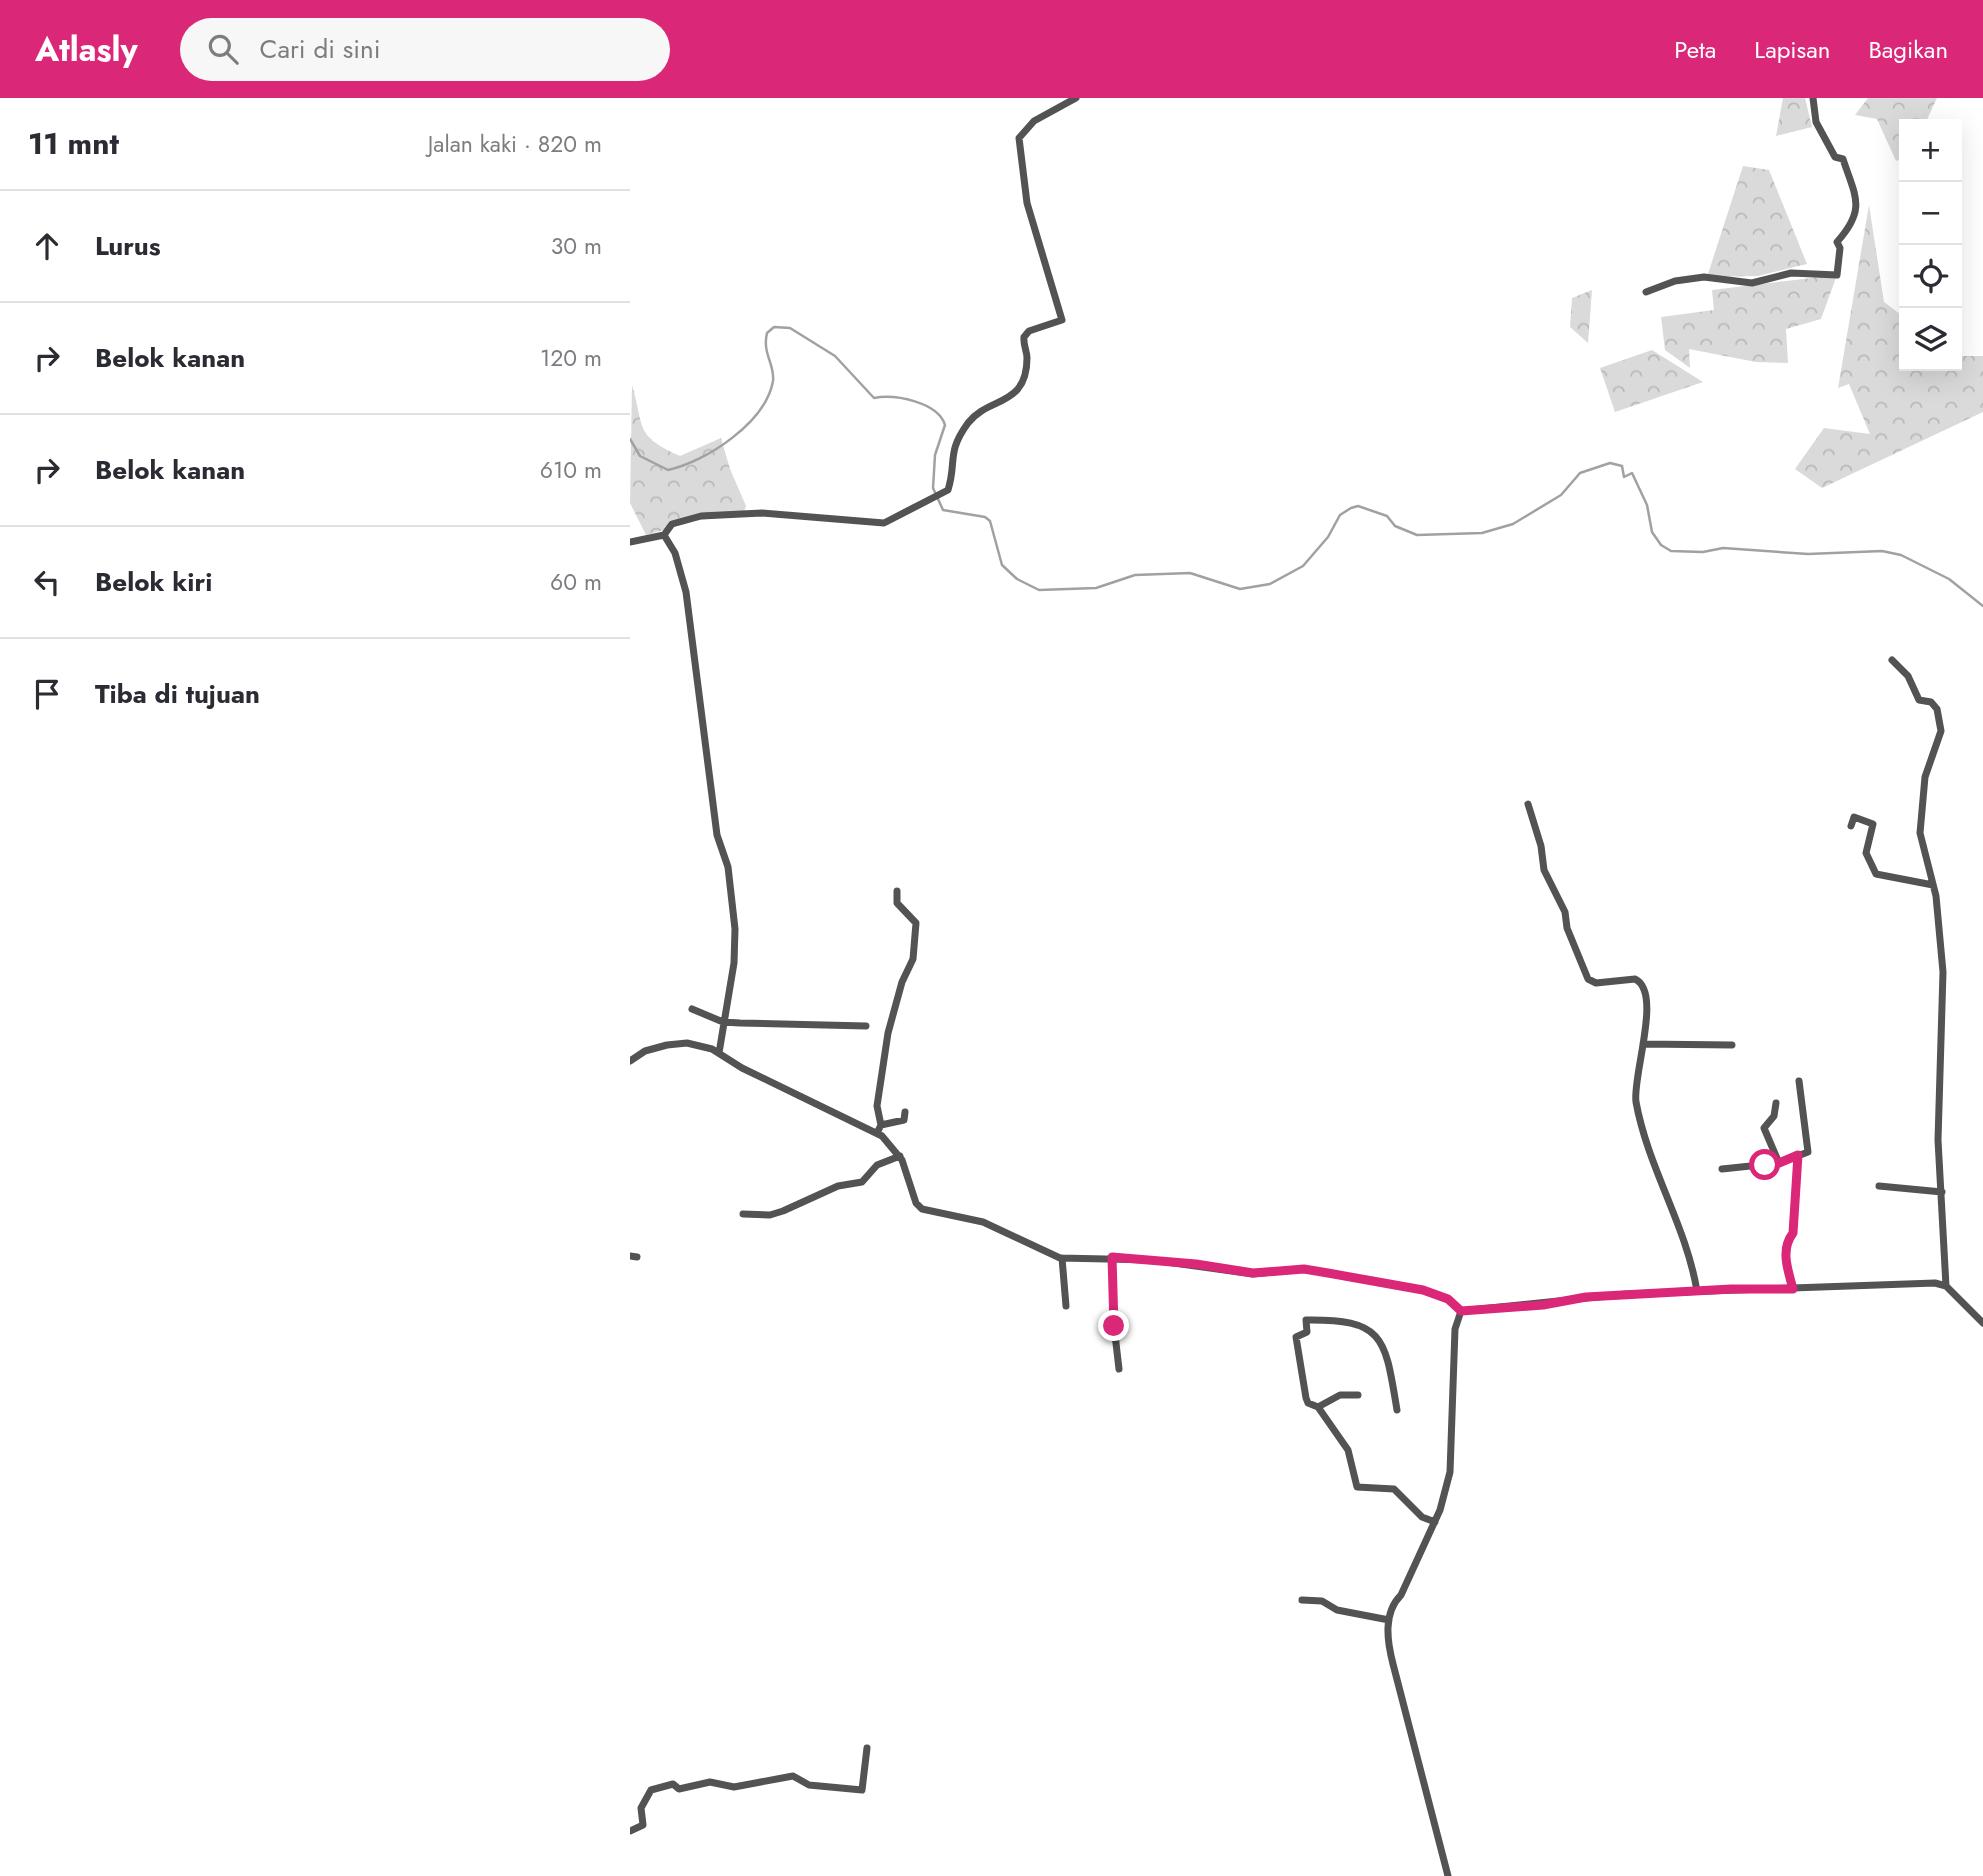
<!DOCTYPE html>
<html lang="id">
<head>
<meta charset="utf-8">
<style>
  body { margin:0; font-family:Jost,sans-serif; background:#f7f7f7; color:#2b2b33 }
  .controls { position:absolute; right:21px; top:21px; display:grid; overflow:hidden; border-radius:0px; box-shadow:0 7px 28px #0002 }
  .controls button { width:63px; height:63px; display:grid; place-items:center; padding:0; border:0; border-bottom:2px solid #e1e1e2; background:#fff; color:#2b2b33; font:35px sans-serif }
  .stop { position:absolute; width:21px; height:21px; margin:-16px; border:5px solid #db2777; border-radius:50%; background:#fff }
  .stop.end { background:#db2777; border-color:#fff; box-shadow:0 2px 7px #0008 }
  .list { margin:0; padding:0; list-style:none }
  h2 { display:flex; justify-content:space-between; align-items:center; height:91px; margin:0; padding:0 28px; font-size:30px }
  h2 small { font-size:23px; font-weight:400; color:#7c7c81 }
  .list li { display:grid; grid-template-columns:46px 1fr auto; gap:21px; align-items:center; box-sizing:border-box; height:112px; padding:0 28px; border-top:2px solid #e1e1e2 }
  .list b { display:block; font-size:26px; white-space:nowrap }
  .list em { font-size:23px; font-style:normal; color:#7c7c81 }
  .icon { flex:none; width:38px; height:38px; fill:none; stroke:currentColor; stroke-width:2; stroke-linecap:round; stroke-linejoin:round }
  .map { position:relative; flex:none; width:1353px; height:1778px; overflow:hidden }
  header { display:flex; align-items:center; gap:42px; box-sizing:border-box; height:98px; padding:0 35px; background:#db2777; color:#fff }
  header strong { font-size:33px }
  nav { display:flex; gap:38px; margin-inline-start:auto; font-size:24px }
  .search { width:490px; height:63px; background:#f7f7f7; display:flex; align-items:center; gap:18px; box-sizing:border-box; padding:0 24px; border-radius:38px; color:#7c7c81; font-size:26px }
  main { display:flex }
  aside { flex:1; background:#fff }
  .map>svg:first-child { display:block }
  .forest { fill:url(#forest-crowns) }
  .lines { fill:none; stroke-linecap:round; stroke-linejoin:round }
  .stream { stroke:#a1a1a1; stroke-width:2.5 }
  .minor { stroke:#535353; stroke-width:7 }
  .route { stroke:#db2777; stroke-width:9 }
</style>
</head>
<body>
<header>
<strong>Atlasly</strong>
<div class="search"><svg class="icon" aria-label="search" viewBox="0 0 24 24"><circle cx="10" cy="10" r="6"/><path d="M15 15l6 6"/></svg>Cari di sini</div>
<nav><a>Peta</a><a>Lapisan</a><a>Bagikan</a></nav>
</header>
<main>
<aside>
<h2>11 mnt<small>Jalan kaki · 820 m</small></h2>
<ul class="list">
<li><svg class="icon" aria-label="ahead" viewBox="0 0 24 24"><path d="M12 20V5M6 11l6-6 6 6"/></svg><div><b>Lurus</b></div><em>30 m</em></li>
<li><svg class="icon" aria-label="right" viewBox="0 0 24 24"><path d="M7 20v-9h11M14 6l5 5-5 5"/></svg><div><b>Belok kanan</b></div><em>120 m</em></li>
<li><svg class="icon" aria-label="right" viewBox="0 0 24 24"><path d="M7 20v-9h11M14 6l5 5-5 5"/></svg><div><b>Belok kanan</b></div><em>610 m</em></li>
<li><svg class="icon" aria-label="left" viewBox="0 0 24 24"><path d="M17 20v-9H6M10 6l-5 5 5 5"/></svg><div><b>Belok kiri</b></div><em>60 m</em></li>
<li><svg class="icon" aria-label="arrive" viewBox="0 0 24 24"><path d="M6 21V4h12l-3 4 3 4H6"/></svg><div><b>Tiba di tujuan</b></div></li>
</ul>
</aside>
<div class="map">
<svg width="1353" height="1778" viewBox="0 0 1353 1778">
  <defs>
    <pattern id="forest-crowns" width="20" height="18" patternUnits="userSpaceOnUse" patternTransform="scale(1.75)"><rect width="20" height="18" fill="#dadada"/><path d="M2 6a3 3 0 1 1 6 0M12 15a3 3 0 1 1 6 0" fill="none" stroke="#b9b9b9"/></pattern>
  </defs>
  <rect width="100%" height="100%" fill="#fff"/>
  <path class="forest" d="M 1153,0 L 1175,0 L 1182,29 L 1146,38 Z
    M 1238,0 L 1307,0 L 1295,26 L 1274,26 L 1274,60 L 1266,63 L 1247,21 L 1225,17 Z
    M 1113,68 L 1139,72 L 1177,166 L 1128,178 L 1077,179 Z
    M 1239,107 L 1254,204 L 1274,219 L 1274,268 L 1327,268 L 1327,258 L 1353,258 L 1353,314 L 1192,390 L 1165,371 L 1194,330 L 1240,336 L 1219,286 L 1208,290 Z
    M 1207,177 L 1191,221 L 1156,231 L 1158,265 L 1126,264 L 1059,251 L 1060,270 L 1035,252 L 1031,219 L 1084,212 L 1082,192 Z
    M 962,192 L 958,245 L 940,229 L 942,200 Z
    M 1022,252 L 1073,284 L 985,314 L 970,270 Z
    M 2,287 C 15,331 4,337 50,358 L 91,340 L 100,371 L 116,408 L 113,417 L 69,422 L 16,437 L 0,405 Z"/>
  <g class="lines">
    <path class="stream" d="M 0,341 L 10,358 L 38,372 C 76,364 136,324 143,283 C 145,266 132,256 137,235 L 144,229 L 160,230 L 205,258 L 244,300 C 265,296 308,304 315,327 L 305,357 L 303,390 L 313,412 L 355,419 L 360,423 L 372,467 L 387,481 L 409,492 L 466,490 L 505,477 L 560,475 L 610,491 L 640,486 L 673,468 L 698,439 L 710,417 L 721,410 L 728,408 L 757,418 L 765,428 L 787,437 L 852,435 L 883,426 L 931,397 L 950,375 L 980,365 L 992,368 L 994,379 L 1002,375 L 1017,407 L 1022,434 L 1031,447 L 1041,453 L 1073,454 L 1093,450 L 1178,456 L 1252,453 L 1271,457 L 1319,481 L 1353,508"/>
    <path class="minor" d="M 1016,194 L 1045,183 L 1074,179 L 1122,185 L 1161,175 L 1207,177 L 1210,150 L 1207,144 C 1237,111 1225,98 1213,61 L 1205,59 L 1186,24 L 1183,0
      M 34,437 L 45,455 L 56,494 L 87,737 L 98,769 L 105,831 L 104,865 L 89,955
      M 0,444 L 34,437 L 42,426 L 71,418 L 132,415 L 254,425 L 318,392 C 327,364 316,355 338,325 C 359,298 397,309 397,260 C 397,253 393,247 394,239 L 399,233 L 432,222 L 397,105 L 389,40 L 404,23 L 446,0
      M 1262,562 L 1278,578 L 1289,602 L 1301,604 L 1307,611 L 1311,633 L 1295,679 L 1290,735 L 1306,798 L 1313,874 L 1308,1042 L 1316,1188
      M 898,706 L 911,748 L 914,772 L 935,814 L 937,830 L 958,881 L 966,885 L 1005,881 C 1033,894 1002,978 1006,1004 C 1018,1070 1056,1127 1067,1193
      M 1221,728 L 1224,719 L 1243,726 L 1236,755 L 1246,776 L 1303,787
      M 62,911 L 93,924 L 110,925 L 236,928
      M 1013,946 L 1102,947
      M 0,963 L 15,953 L 37,947 L 57,945 L 82,951 L 112,970 L 252,1038 L 272,1062 L 286,1105 L 292,1111 L 353,1124 L 430,1160 L 522,1162 L 623,1176 L 674,1171 L 793,1192 L 818,1201 L 831,1213 L 996,1196 L 1305,1185 L 1316,1188 L 1353,1225
      M 1146,1005 L 1144,1018 L 1134,1030 L 1149,1065
      M 251,1027 L 274,1022 L 275,1014
      M 247,1035 L 251,1027 L 247,1008 L 258,935 L 272,884 L 283,861 L 286,825 L 267,805 L 267,793
      M 1092,1071 L 1149,1065 L 1178,1054 L 1169,983
      M 1249,1088 L 1312,1094
      M 113,1116 L 140,1117 L 153,1113 L 208,1088 L 232,1084 L 247,1067 L 270,1058
      M 0,1158 L 7,1159
      M 482,1159 L 484,1228 L 489,1271
      M 432,1160 L 436,1208
      M 1163,1191 C 1158,1173 1150,1152 1163,1135 L 1168,1057
      M 728,1297 L 710,1297 L 688,1309 L 718,1352 L 727,1389 L 764,1391 L 792,1419 L 805,1424
      M 688,1309 L 678,1305 L 676,1300 L 666,1239 L 677,1234 L 676,1222 C 755,1221 755,1240 767,1312
      M 672,1502 L 692,1503 L 707,1512 L 759,1522
      M 0,1733 L 13,1727 L 11,1710 L 21,1692 L 43,1686 L 49,1691 L 80,1684 L 104,1689 L 163,1678 L 179,1687 L 232,1692 L 237,1650
      M 818,1778 L 763,1566 C 757,1543 753,1515 771,1497 L 810,1412 L 820,1374 L 825,1231 L 831,1213"/>
  </g>
  <g class="lines">
    <path class="route" d="M 484,1228 L 482,1159 L 566,1166 L 623,1175 L 674,1171 L 698,1175 L 793,1192 L 818,1201 L 831,1213 L 913,1207 L 956,1199 L 1101,1191 L 1163,1191 C 1158,1172 1150,1152 1163,1135 L 1168,1057 L 1149,1065 L 1135,1067"/>
  </g>
</svg>
<div class="controls">
<button>+</button>
<button>−</button>
<button><svg class="icon" aria-label="locate" viewBox="0 0 24 24"><circle cx="12" cy="12" r="6"/><path d="M12 2v4M12 18v4M2 12h4M18 12h4"/></svg></button>
<button><svg class="icon" aria-label="layers" viewBox="0 0 24 24"><path d="M12 4l9 5-9 5-9-5zM3 14l9 5 9-5"/></svg></button>
</div>
<div class="stop" style="left:1135px;top:1067px"></div>
<div class="stop end" style="left:484px;top:1228px"></div>
</div>
</main>
</body>
</html>
